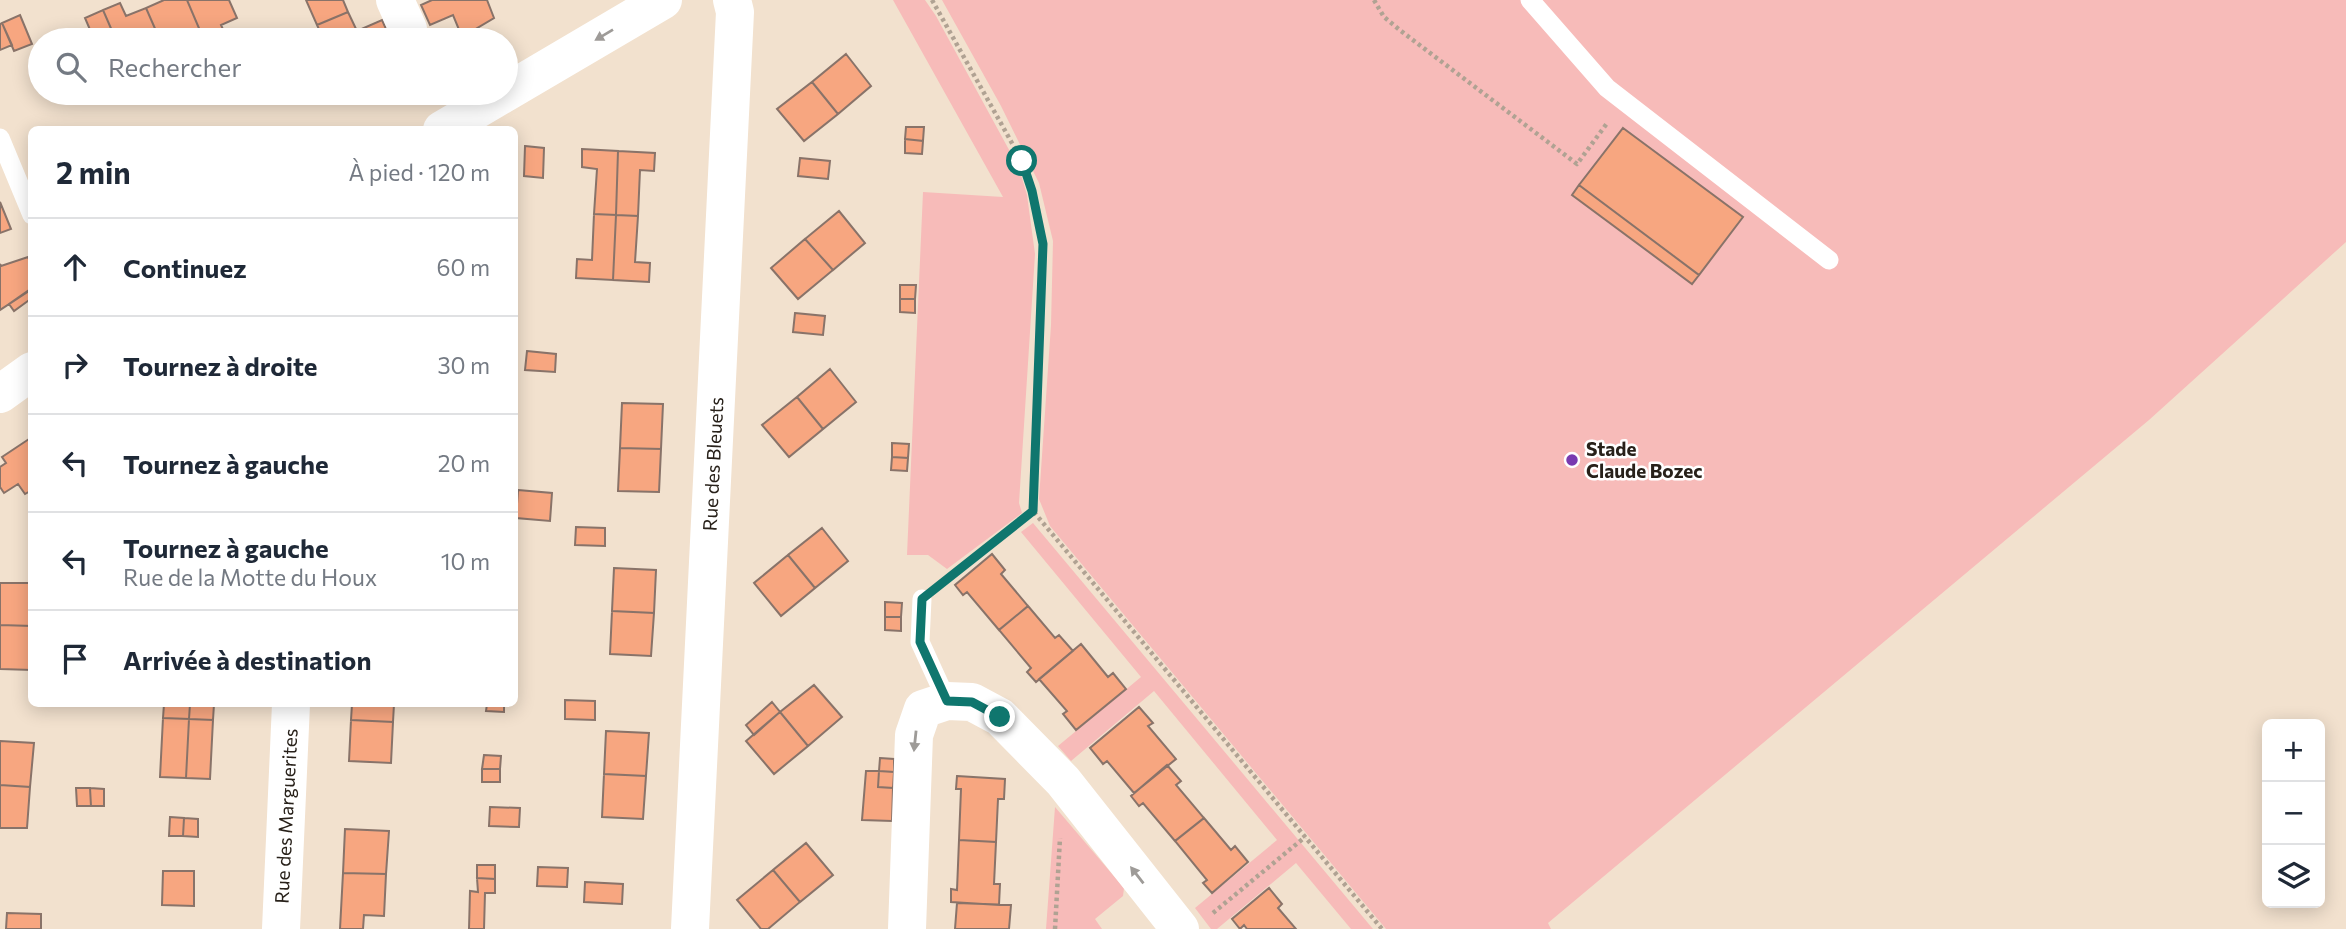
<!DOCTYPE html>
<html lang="fr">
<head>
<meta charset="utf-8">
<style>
  body { margin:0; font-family:Commissioner,sans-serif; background:#f6f6f7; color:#1f2937 }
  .controls { position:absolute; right:21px; bottom:21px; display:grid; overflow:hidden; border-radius:10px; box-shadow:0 4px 18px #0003 }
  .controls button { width:63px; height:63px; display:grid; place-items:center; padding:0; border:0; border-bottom:2px solid #e0e1e3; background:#fff; color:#1f2937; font:35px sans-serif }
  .stop { position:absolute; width:21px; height:21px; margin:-16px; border:5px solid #0f766e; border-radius:50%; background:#fff }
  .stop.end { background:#0f766e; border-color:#fff; box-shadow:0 2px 7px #0008 }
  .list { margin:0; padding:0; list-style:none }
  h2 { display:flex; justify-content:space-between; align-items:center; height:91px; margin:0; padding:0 28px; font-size:30px }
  h2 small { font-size:23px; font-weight:400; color:#747a83 }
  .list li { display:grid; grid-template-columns:46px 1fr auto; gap:21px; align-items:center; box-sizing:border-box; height:98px; padding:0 28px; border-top:2px solid #e0e1e3 }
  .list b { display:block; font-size:26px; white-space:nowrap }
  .list p { margin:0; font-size:23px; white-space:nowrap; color:#747a83 }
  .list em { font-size:23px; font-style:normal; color:#747a83 }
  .icon { flex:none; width:38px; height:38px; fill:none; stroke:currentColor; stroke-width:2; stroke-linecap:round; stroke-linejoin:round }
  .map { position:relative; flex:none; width:2346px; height:929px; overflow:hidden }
  .search { position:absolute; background:#fff; box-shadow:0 4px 18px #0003; left:28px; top:28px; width:490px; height:77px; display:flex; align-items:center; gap:18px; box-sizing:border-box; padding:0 24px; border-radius:38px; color:#747a83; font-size:26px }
  .panel { position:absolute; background:#fff; box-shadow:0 4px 18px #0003; left:28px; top:126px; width:490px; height:581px; border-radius:10px }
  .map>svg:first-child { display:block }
  .green { fill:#f7bbb9 }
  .building { fill:#f7a680; stroke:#897369; stroke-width:2 }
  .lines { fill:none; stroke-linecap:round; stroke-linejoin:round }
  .path { stroke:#b0a293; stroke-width:4.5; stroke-dasharray:3.5 3.5; stroke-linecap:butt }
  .service { stroke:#fff; stroke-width:19 }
  .minor { stroke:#fff; stroke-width:38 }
  .tertiary { stroke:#fff; stroke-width:38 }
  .oneway { fill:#9e9b98 }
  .route { stroke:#0f766e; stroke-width:9 }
  .poi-dot { fill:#793ab0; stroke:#fff; stroke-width:2.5 }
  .labels { text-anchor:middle; stroke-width:5; stroke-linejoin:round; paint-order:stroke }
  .poi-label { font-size:19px; font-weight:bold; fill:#28211a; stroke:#fff; text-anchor:start }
  .street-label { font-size:19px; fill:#28211a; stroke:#fff }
</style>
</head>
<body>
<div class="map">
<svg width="2346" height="929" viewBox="0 0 2346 929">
  <rect width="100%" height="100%" fill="#f2e1ce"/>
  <path class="green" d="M 893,0 L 925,0 L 936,16 L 1019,168 L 1027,195 L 1035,254 L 1019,503 L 1022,513 L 947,569 L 928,555 L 907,555 L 923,192 L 1003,197 Z
    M 942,0 L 2346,0 L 2346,242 L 2149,420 L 1548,923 L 1551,929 L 1386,929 L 1050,526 L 1039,499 L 1051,325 L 1053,241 L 1039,183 L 1001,106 Z
    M 1033,523 L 1373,929 L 1351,929 L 1296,863 L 1217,929 L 1211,929 L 1195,908 L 1277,840 L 1154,691 L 1071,761 L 1058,746 L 1141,677 L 1021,532 Z
    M 1055,807 L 1124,888 L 1123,896 L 1095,919 L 1102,929 L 1046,929 Z"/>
  <path class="building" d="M 164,0 L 187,0 L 204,40 L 193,40 L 192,38 L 186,40 L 160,40 L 146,8 Z
    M 187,0 L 229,0 L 237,18 L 221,25 L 226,36 L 217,40 L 204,40 Z
    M 306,0 L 343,0 L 348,12 L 317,25 Z
    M 432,0 L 487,0 L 494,18 L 462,37 L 453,15 L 430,25 L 421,5 Z
    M 120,3 L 126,16 L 146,8 L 160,40 L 116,40 L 103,10 Z
    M 103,10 L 116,40 L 72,40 L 91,32 L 85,18 Z
    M 348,12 L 357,31 L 336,40 L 324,40 L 317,25 Z
    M 20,15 L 32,44 L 14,51 L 2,23 Z
    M 382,20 L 391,40 L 336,40 L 357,31 Z
    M 2,23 L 12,45 L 0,50 L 0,24 Z
    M 846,54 L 871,86 L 838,114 L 812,82 Z
    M 812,82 L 838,114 L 804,141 L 777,109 Z
    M 906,127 L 924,127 L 923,141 L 905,139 Z
    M 1623,128 L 1743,217 L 1699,275 L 1579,185 Z
    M 905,139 L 923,141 L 922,154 L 905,153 Z
    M 525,146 L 544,148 L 543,178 L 524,176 Z
    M 582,149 L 618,151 L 616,215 L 594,214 L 597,169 L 582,167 Z
    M 618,151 L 655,153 L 654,171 L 640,170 L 638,216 L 616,215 Z
    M 800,158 L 830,161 L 828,179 L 798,176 Z
    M 1579,185 L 1699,275 L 1692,284 L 1572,195 Z
    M 0,202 L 11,229 L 0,233 Z
    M 839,211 L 865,243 L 833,270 L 805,239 Z
    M 594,214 L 616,215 L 613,280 L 576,278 L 577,259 L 592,260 Z
    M 616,215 L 638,216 L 635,262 L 650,263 L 649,282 L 613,280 Z
    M 805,239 L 833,270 L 798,299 L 771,268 Z
    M 28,257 L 32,266 L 32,289 L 0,310 L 0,264 L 1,266 Z
    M 900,285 L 916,285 L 915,299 L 900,299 Z
    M 29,290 L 32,298 L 14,311 L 9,304 Z
    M 900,299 L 915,299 L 915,313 L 900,312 Z
    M 795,313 L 825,316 L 823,335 L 793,332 Z
    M 527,351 L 556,354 L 555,372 L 525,370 Z
    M 830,369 L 856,402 L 823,429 L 797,397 Z
    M 797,397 L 823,429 L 789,457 L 762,425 Z
    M 622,403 L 663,404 L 661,449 L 620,448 Z
    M 32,437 L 32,490 L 25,494 L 18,484 L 4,493 L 0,487 L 0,467 L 6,463 L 2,457 Z
    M 892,443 L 909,444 L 908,458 L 892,457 Z
    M 620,448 L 661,449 L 659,492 L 618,491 Z
    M 892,457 L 908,458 L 907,471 L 891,470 Z
    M 518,490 L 552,493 L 550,521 L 516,518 Z
    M 576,527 L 605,528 L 605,546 L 575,545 Z
    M 822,528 L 848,561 L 815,588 L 788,555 Z
    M 992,554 L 1005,570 L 1001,574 L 1028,606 L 999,630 L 967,592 L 963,595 L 955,585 Z
    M 788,555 L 815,588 L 781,616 L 754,583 Z
    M 614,568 L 656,570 L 654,613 L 612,611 Z
    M 0,583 L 32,583 L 32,626 L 0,625 Z
    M 885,602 L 902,603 L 901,617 L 885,617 Z
    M 1028,606 L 1055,638 L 1059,635 L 1073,651 L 1036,682 L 1027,672 L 1031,668 L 999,630 Z
    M 612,611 L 654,613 L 651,656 L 610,654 Z
    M 885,617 L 901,617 L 901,631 L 885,630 Z
    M 0,625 L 32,626 L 32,670 L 0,669 Z
    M 1081,644 L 1108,677 L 1113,673 L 1126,689 L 1076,730 L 1063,714 L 1067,711 L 1039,679 Z
    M 814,685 L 842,717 L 808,746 L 780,712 Z
    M 565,700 L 595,701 L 595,720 L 565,719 Z
    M 772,702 L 780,712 L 754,735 L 746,725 Z
    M 164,704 L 190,704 L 189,719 L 163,718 Z
    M 190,704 L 214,704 L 213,720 L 189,719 Z
    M 352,704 L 394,704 L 393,722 L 351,720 Z
    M 487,704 L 504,704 L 504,712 L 486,711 Z
    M 1139,707 L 1153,723 L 1148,726 L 1176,759 L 1134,793 L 1107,761 L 1103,764 L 1090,748 Z
    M 780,712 L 808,746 L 774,774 L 746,741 Z
    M 163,718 L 189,719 L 186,778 L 160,777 Z
    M 189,719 L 213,720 L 210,779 L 186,778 Z
    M 351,720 L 393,722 L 391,763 L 349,761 Z
    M 606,731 L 649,733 L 646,776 L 604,774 Z
    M 0,741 L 34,743 L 30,787 L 0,785 Z
    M 484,755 L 501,756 L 500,769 L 482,769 Z
    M 880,758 L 894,759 L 894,772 L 879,771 Z
    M 1167,765 L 1181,781 L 1176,785 L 1204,818 L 1175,841 L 1143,803 L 1139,806 L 1131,796 Z
    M 482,769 L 500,769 L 500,782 L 482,782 Z
    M 866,771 L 879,771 L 878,787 L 893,788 L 892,821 L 862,820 Z
    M 879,771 L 894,772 L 893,788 L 878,787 Z
    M 604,774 L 646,776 L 643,819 L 602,817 Z
    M 957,776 L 1005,779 L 1004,799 L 998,799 L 996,842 L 959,840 L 961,789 L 956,789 Z
    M 0,785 L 30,787 L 27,828 L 0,828 Z
    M 76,788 L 90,788 L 91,806 L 77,806 Z
    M 90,788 L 104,789 L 104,806 L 91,806 Z
    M 490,807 L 520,808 L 519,827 L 489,826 Z
    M 170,817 L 184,818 L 183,836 L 169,836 Z
    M 184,818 L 198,819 L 198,837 L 183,836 Z
    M 1204,818 L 1231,850 L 1235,846 L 1248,862 L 1212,893 L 1203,883 L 1207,880 L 1175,841 Z
    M 345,829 L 389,831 L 386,874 L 343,873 Z
    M 959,840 L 996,842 L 994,884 L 1000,884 L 999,905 L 951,902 L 951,889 L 957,890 Z
    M 806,843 L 833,875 L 800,902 L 773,870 Z
    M 477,865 L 495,865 L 495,879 L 477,878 Z
    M 538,867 L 568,868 L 567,887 L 537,886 Z
    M 773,870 L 800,902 L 768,929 L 761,929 L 737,900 Z
    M 163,871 L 194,871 L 194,906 L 162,905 Z
    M 343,873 L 386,874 L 384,916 L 364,915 L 363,929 L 340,929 Z
    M 477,878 L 495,879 L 495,893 L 485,893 L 484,929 L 469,929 L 470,891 L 478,892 Z
    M 585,882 L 623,884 L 622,904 L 584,902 Z
    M 1269,888 L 1282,904 L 1278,908 L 1296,929 L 1247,929 L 1244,925 L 1240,929 L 1232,919 Z
    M 957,903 L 1011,905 L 1009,929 L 955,929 Z
    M 7,913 L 41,914 L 41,929 L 6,929 Z"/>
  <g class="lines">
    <path class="path" d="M 932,0 L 1022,161 L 1032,191 L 1043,244 L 1033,511 L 1382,929
      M 1374,0 L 1384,17 L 1401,31 L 1577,164 L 1608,122
      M 943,582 L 1033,511
      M 1213,913 L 1305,837
      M 1055,929 L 1060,838"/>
    <path class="service" d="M 1530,0 L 1607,88 L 1829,260
      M 0,138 L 32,215
      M 922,599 L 920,642 L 947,701"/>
    <path class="minor" d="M 395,0 L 408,29
      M 281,929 L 291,704
      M 690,929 L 735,12 L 732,0
      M 907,929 L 914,735 L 923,709 L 947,701 L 972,702 L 1000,717 L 1063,781 L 1180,929"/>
    <path class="tertiary" d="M 442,130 L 663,0
      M 0,394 L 32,371"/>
  </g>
  <defs><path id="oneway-solid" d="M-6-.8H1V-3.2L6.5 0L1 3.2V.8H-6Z" transform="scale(1.75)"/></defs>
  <g class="oneway">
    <use href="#oneway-solid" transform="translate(604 35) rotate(149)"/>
    <use href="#oneway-solid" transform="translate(915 741) rotate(96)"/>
    <use href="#oneway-solid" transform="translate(1137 875) rotate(-128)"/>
  </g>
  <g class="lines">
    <path class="route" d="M 1000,717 L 972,702 L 947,701 L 920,642 L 922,599 L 1033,511 L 1043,244 L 1032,191 L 1022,161"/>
  </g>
  <circle class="poi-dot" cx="1572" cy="460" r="7"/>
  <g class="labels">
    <g class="poi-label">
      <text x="1586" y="456">Stade<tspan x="1586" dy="22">Claude Bozec</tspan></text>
    </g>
    <g class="street-label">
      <text transform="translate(713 464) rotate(-87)" y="7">Rue des Bleuets</text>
      <text transform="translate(286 816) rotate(-87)" y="7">Rue des Marguerites</text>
    </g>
  </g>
</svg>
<div class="controls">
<button>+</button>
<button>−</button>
<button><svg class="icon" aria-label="layers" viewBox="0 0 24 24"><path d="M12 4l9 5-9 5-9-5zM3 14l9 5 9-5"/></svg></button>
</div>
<div class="stop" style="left:1022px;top:161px"></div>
<div class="stop end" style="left:1000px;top:717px"></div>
<div class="search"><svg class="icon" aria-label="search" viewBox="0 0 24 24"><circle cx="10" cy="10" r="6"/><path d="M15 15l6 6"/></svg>Rechercher</div>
<section class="panel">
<h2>2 min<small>À pied · 120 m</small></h2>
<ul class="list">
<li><svg class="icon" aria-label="ahead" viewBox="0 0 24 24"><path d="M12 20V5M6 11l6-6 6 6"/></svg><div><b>Continuez</b></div><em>60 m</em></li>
<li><svg class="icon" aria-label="right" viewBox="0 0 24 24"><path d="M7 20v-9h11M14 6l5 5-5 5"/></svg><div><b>Tournez à droite</b></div><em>30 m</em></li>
<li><svg class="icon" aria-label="left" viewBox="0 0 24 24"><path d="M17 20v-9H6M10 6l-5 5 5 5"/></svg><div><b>Tournez à gauche</b></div><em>20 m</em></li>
<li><svg class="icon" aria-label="left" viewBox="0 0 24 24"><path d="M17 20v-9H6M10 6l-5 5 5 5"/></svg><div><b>Tournez à gauche</b><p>Rue de la Motte du Houx</p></div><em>10 m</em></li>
<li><svg class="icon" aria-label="arrive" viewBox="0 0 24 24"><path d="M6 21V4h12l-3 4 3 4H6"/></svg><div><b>Arrivée à destination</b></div></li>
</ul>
</section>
</div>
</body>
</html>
